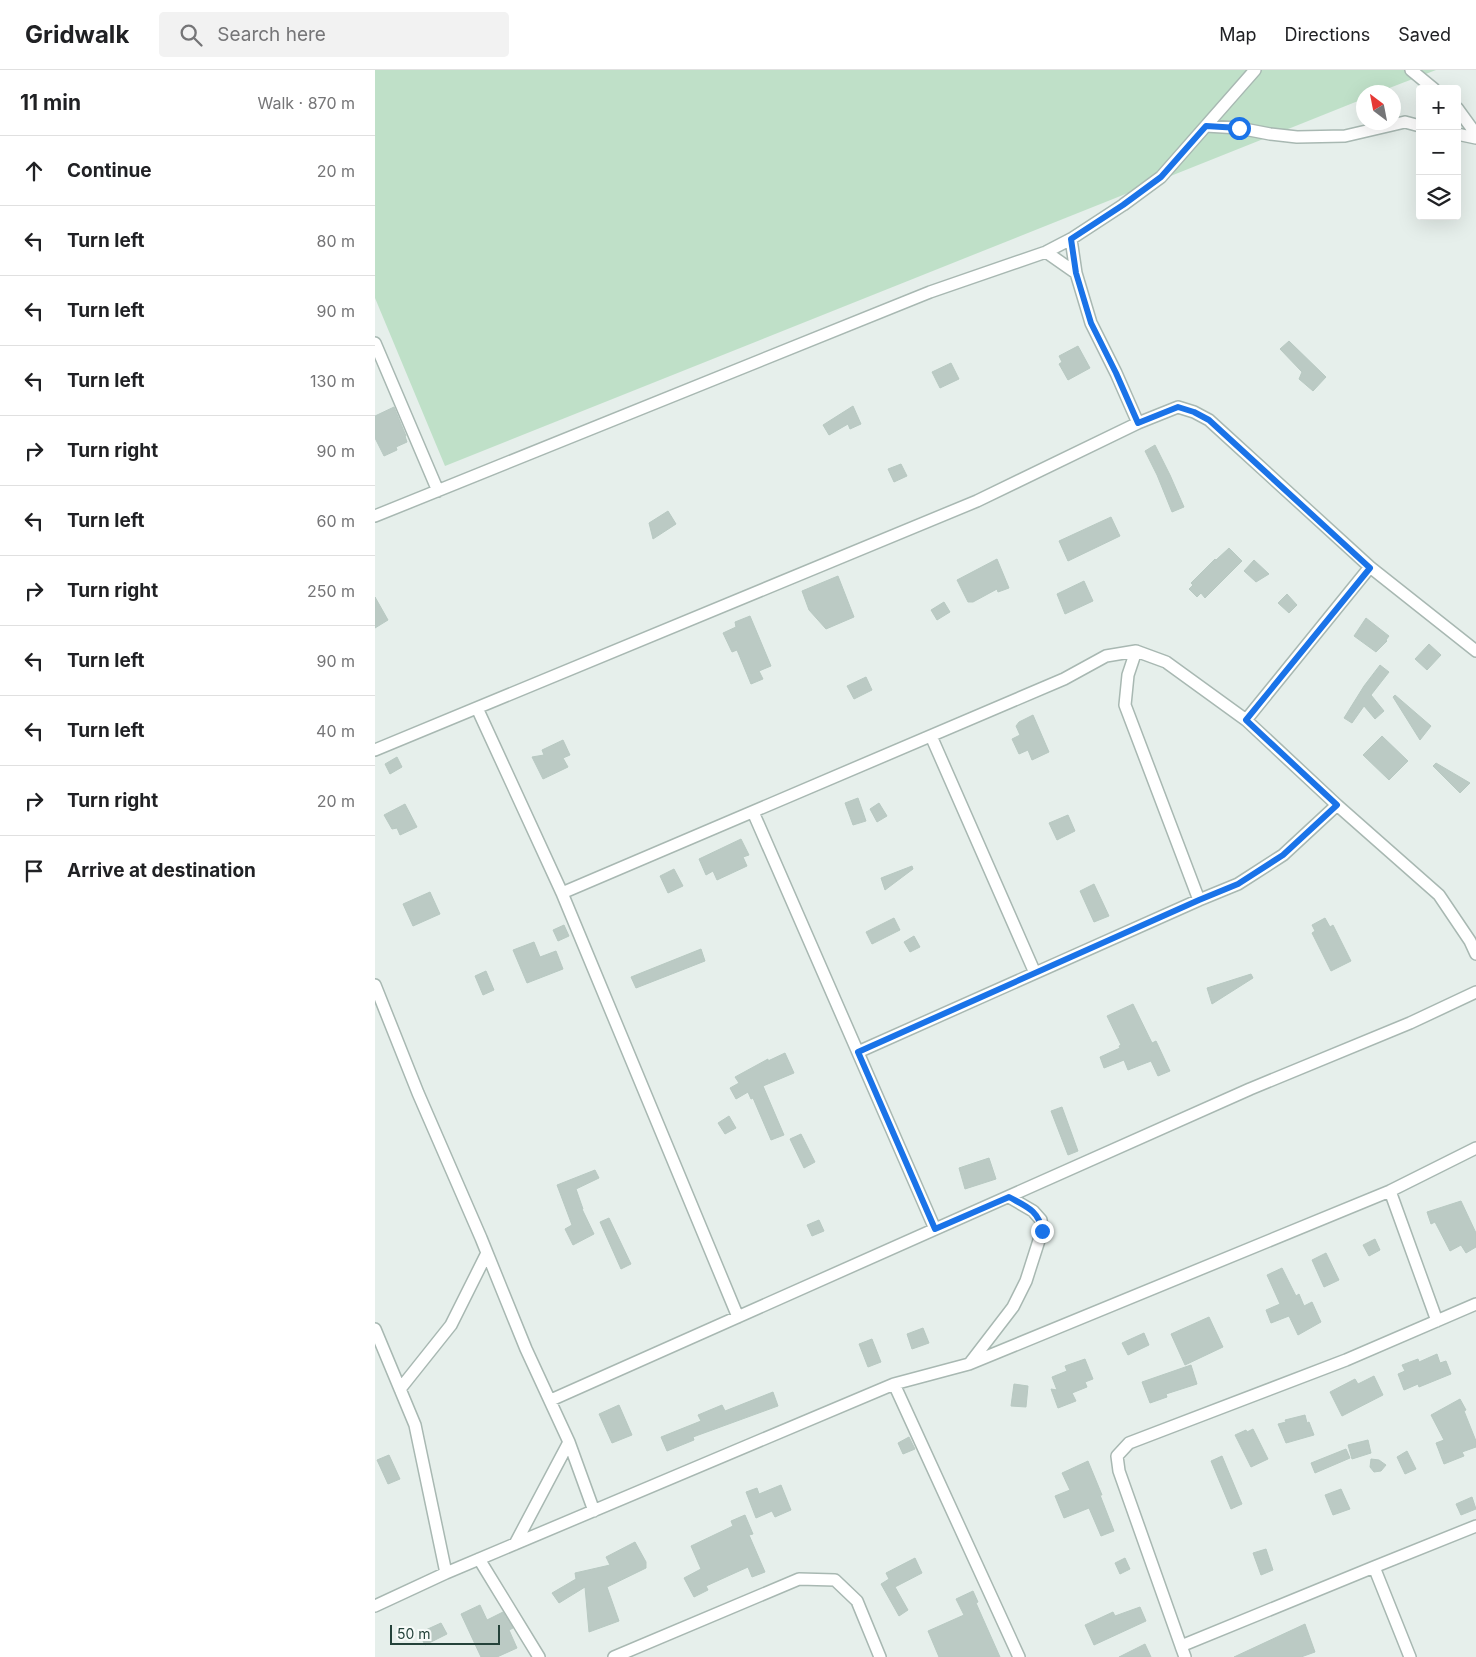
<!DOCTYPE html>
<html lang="en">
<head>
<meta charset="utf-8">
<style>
  body { margin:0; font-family:Inter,sans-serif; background:#f2f2f2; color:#202124 }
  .controls { position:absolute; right:15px; top:15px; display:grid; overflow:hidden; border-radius:5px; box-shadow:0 5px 20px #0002 }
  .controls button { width:45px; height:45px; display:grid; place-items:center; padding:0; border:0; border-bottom:1px solid #e0e0e0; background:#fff; color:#202124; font:25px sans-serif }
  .compass { position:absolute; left:981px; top:15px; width:45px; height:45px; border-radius:50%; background:#fff; box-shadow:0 5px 20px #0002; rotate:328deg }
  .scale { position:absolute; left:15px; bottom:12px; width:110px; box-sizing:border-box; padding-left:5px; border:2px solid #24423a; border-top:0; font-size:14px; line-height:18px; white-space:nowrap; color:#24423a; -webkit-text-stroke:4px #f7fbf9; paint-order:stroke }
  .stop { position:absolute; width:15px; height:15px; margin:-11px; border:4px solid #1a73e8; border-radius:50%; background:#fff }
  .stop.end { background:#1a73e8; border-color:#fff; box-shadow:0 1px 5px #0008 }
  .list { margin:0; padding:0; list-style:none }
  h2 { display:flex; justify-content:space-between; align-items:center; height:65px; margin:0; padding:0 20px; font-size:21px }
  h2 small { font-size:16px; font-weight:400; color:#757577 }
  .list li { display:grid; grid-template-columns:32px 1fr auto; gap:15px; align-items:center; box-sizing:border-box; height:70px; padding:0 20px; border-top:1px solid #e0e0e0 }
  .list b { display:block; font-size:19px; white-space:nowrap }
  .list em { font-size:16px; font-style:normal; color:#757577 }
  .icon { flex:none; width:28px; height:28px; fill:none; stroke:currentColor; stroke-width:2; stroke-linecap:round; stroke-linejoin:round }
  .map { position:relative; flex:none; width:1101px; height:1587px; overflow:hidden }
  header { display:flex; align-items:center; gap:30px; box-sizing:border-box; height:70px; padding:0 25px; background:#fff; border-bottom:1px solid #e0e0e0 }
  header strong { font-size:24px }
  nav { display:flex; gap:28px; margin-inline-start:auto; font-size:18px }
  .search { width:350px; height:45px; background:#f2f2f2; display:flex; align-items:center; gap:12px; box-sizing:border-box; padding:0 18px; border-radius:5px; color:#757577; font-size:19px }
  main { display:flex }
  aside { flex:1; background:#fff }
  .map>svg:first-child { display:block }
  .green { fill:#bfe0c8 }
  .building { fill:#bbcac4; stroke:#b8c9c2 }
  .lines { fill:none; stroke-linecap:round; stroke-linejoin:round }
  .street-casing { stroke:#a8b8b2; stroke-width:14 }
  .street { stroke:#fff; stroke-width:11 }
  .route { stroke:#1a73e8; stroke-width:6 }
</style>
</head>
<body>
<header>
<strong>Gridwalk</strong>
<div class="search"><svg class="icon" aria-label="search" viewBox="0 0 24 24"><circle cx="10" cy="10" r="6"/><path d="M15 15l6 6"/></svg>Search here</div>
<nav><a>Map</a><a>Directions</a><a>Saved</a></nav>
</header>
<main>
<aside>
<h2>11 min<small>Walk · 870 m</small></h2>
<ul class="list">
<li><svg class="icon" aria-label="ahead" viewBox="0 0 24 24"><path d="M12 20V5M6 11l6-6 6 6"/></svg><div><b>Continue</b></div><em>20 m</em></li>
<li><svg class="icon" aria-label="left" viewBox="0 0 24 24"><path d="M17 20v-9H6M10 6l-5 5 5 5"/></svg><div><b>Turn left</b></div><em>80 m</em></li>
<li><svg class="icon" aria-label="left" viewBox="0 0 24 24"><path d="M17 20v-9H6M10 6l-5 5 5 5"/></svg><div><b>Turn left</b></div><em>90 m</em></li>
<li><svg class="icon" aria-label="left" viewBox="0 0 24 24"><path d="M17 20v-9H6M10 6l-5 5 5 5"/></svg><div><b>Turn left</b></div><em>130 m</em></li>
<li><svg class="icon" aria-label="right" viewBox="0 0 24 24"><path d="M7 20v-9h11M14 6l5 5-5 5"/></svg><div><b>Turn right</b></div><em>90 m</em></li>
<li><svg class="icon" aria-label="left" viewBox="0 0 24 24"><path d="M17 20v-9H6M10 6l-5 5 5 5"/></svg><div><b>Turn left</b></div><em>60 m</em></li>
<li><svg class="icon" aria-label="right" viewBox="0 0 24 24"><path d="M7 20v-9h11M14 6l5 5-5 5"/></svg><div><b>Turn right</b></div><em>250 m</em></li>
<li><svg class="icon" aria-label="left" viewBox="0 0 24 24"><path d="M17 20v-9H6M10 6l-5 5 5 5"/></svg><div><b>Turn left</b></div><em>90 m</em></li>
<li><svg class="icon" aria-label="left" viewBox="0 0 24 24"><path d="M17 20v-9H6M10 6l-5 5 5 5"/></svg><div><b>Turn left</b></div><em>40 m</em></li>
<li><svg class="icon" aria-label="right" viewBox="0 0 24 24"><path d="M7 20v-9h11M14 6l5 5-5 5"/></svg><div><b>Turn right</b></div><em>20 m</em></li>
<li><svg class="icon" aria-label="arrive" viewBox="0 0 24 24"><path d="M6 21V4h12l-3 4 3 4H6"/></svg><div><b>Arrive at destination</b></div></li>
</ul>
</aside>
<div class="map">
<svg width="1101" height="1587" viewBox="0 0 1101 1587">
  <rect width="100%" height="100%" fill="#e6efeb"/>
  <path class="green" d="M 0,0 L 1061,0 L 1004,22 L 988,22 L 988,29 L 70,396 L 0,228 Z"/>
  <path class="building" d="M 914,271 L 951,307 L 938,321 L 924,309 L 927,302 L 905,279 Z
    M 703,276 L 715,298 L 693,310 L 684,294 L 687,292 L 684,286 Z
    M 576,293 L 584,309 L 565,318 L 557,302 Z
    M 478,336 L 486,354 L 475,359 L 473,354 L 454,365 L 448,355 Z
    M 19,337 L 31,366 L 30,366 L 32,372 L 21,377 L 22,380 L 9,386 L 0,368 L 0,346 Z
    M 780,375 L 795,405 L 809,437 L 797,442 L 782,405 L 770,381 Z
    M 526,394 L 532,406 L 519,412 L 513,399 Z
    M 293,441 L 301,454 L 278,469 L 274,453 Z
    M 736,447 L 745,466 L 693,491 L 684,471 Z
    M 854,478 L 867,491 L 830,528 L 826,523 L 822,527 L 814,519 L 818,515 L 816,513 L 840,489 L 841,490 Z
    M 622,489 L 634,518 L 623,522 L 622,519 L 598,532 L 593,532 L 582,510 Z
    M 879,490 L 894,504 L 881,512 L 869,501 Z
    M 463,506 L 479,547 L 451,559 L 434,540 L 427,521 Z
    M 709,511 L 718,531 L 690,544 L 682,524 Z
    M 912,524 L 922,535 L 914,543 L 903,533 Z
    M 0,527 L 13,550 L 0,558 Z
    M 569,532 L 575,542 L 562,550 L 556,540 Z
    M 375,546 L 396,596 L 384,601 L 388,609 L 376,614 L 362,580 L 357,582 L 348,563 L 361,557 L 360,552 Z
    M 991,548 L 1014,566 L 1011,570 L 1012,571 L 1001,582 L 979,566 Z
    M 1054,574 L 1066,585 L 1052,600 L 1040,589 Z
    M 1005,595 L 1014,602 L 996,625 L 1009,641 L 1000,649 L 989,636 L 977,653 L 969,648 L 989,616 Z
    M 491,607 L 497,620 L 479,629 L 472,616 Z
    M 1020,625 L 1056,656 L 1045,670 L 1018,627 Z
    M 658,645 L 674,682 L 657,690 L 653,680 L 644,684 L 637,669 L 645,665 L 641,656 L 644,652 Z
    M 1007,666 L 1033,691 L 1014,710 L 988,685 Z
    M 188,670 L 195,685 L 188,688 L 193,697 L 168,709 L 157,687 L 169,685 L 167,680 Z
    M 22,687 L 27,697 L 15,704 L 10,694 Z
    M 1061,693 L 1095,713 L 1085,723 L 1058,696 Z
    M 483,728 L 491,751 L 478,755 L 470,733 Z
    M 504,733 L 512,746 L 502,752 L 495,739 Z
    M 30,734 L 42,757 L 25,765 L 22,758 L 17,759 L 9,745 Z
    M 693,745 L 700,761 L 682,770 L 674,753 Z
    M 366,769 L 374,785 L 368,787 L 372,796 L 342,810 L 338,801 L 331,805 L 324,789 Z
    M 537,796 L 538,799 L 510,820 L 506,808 Z
    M 299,799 L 308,816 L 293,823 L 285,806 Z
    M 719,814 L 734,846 L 719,852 L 705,821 Z
    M 55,822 L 65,844 L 38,856 L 28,834 Z
    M 519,848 L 525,860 L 497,874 L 491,862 Z
    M 950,848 L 955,857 L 958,855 L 976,891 L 956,901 L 937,863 L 940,861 L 937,855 Z
    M 189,855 L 194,866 L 183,871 L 178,860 Z
    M 539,866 L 545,877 L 535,882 L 529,872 Z
    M 159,872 L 165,887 L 181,881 L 188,899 L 152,913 L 138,880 Z
    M 326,879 L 330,891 L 261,918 L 256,907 Z
    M 111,901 L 119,920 L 108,925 L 100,906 Z
    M 876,904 L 878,908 L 837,934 L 832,918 Z
    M 758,934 L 777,973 L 781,971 L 795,1001 L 783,1006 L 776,991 L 753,1000 L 749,990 L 729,998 L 725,987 L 745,978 L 744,976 L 746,975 L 732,946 Z
    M 410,983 L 419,1003 L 388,1016 L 409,1065 L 396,1070 L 378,1028 L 376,1029 L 373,1022 L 361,1029 L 355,1018 L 364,1013 L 360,1007 L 393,989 L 393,991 Z
    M 687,1037 L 703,1081 L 693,1085 L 676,1041 Z
    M 354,1046 L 361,1058 L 350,1064 L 343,1053 Z
    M 426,1064 L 440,1092 L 429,1098 L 415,1069 Z
    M 614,1088 L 621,1109 L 590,1119 L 584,1098 Z
    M 220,1100 L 224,1108 L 201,1119 L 208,1139 L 207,1139 L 219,1164 L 198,1175 L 190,1159 L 197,1155 L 182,1115 Z
    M 1086,1131 L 1101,1163 L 1101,1177 L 1091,1183 L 1086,1175 L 1075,1181 L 1060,1152 L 1056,1154 L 1052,1142 Z
    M 234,1148 L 256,1194 L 246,1199 L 225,1152 Z
    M 444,1150 L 449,1161 L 437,1166 L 432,1155 Z
    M 1000,1169 L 1005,1180 L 994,1186 L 988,1175 Z
    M 951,1183 L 964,1210 L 949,1217 L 937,1190 Z
    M 907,1198 L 921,1226 L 924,1224 L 929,1236 L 937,1232 L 946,1252 L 923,1265 L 914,1246 L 896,1253 L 891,1240 L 905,1234 L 892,1205 Z
    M 834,1247 L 848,1277 L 810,1295 L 796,1264 Z
    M 548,1258 L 554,1273 L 537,1279 L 532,1264 Z
    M 769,1263 L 774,1275 L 753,1285 L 747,1273 Z
    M 497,1269 L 506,1292 L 493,1297 L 484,1274 Z
    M 1062,1284 L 1065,1293 L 1071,1291 L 1076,1304 L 1044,1317 L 1043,1314 L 1029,1320 L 1023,1304 L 1030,1301 L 1027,1295 L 1043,1289 L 1044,1292 Z
    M 710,1289 L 718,1309 L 710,1312 L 712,1317 L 697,1323 L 701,1331 L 683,1338 L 676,1319 L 682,1320 L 677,1307 L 692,1301 L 690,1296 Z
    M 816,1295 L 822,1314 L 791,1324 L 792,1327 L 775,1333 L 767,1312 Z
    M 999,1306 L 1008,1325 L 967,1346 L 955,1322 L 980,1309 L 983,1314 Z
    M 639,1314 L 653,1316 L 651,1337 L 636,1336 Z
    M 398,1322 L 403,1336 L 318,1367 L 319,1370 L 292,1381 L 286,1367 L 326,1351 L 323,1345 L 347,1335 L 350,1341 Z
    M 1085,1329 L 1091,1340 L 1089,1341 L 1101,1371 L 1101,1377 L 1087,1382 L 1089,1386 L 1069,1394 L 1061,1373 L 1069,1370 L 1056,1345 Z
    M 244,1335 L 257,1365 L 237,1373 L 224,1344 Z
    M 930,1345 L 932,1353 L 934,1352 L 939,1365 L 911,1373 L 903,1354 L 911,1352 L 910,1350 Z
    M 878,1359 L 893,1389 L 876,1397 L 860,1365 L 871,1360 L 872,1362 Z
    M 534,1367 L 540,1379 L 528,1384 L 523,1373 Z
    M 993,1370 L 996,1383 L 977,1389 L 973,1375 Z
    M 971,1379 L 975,1388 L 940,1403 L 936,1393 Z
    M 1032,1381 L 1041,1399 L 1030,1404 L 1022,1387 Z
    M 14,1385 L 25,1409 L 13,1414 L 2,1390 Z
    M 847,1386 L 867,1434 L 856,1439 L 836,1391 Z
    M 996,1389 L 1004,1390 L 1011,1395 L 1006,1401 L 999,1402 L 995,1397 Z
    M 713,1391 L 727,1425 L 725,1425 L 739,1461 L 726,1466 L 714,1438 L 689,1448 L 680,1426 L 695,1420 L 687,1403 Z
    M 406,1415 L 416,1440 L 400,1447 L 397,1441 L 381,1448 L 371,1422 L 382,1418 L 384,1424 Z
    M 966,1419 L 975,1439 L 958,1445 L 950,1425 Z
    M 1097,1427 L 1101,1439 L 1086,1445 L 1081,1434 Z
    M 370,1445 L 378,1464 L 374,1465 L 390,1502 L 377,1507 L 373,1497 L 331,1516 L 333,1520 L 319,1527 L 309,1508 L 326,1499 L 316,1476 L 358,1456 L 356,1451 Z
    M 260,1472 L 271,1492 L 271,1498 L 232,1517 L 244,1551 L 214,1562 L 210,1517 L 184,1533 L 177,1523 L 201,1509 L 200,1503 L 235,1495 L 231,1487 Z
    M 891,1479 L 898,1500 L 886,1505 L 878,1483 Z
    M 540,1488 L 547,1503 L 520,1517 L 533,1540 L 524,1546 L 506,1514 L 514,1509 L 511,1503 Z
    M 750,1488 L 755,1499 L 745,1504 L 740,1493 Z
    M 598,1521 L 603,1532 L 601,1533 L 625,1587 L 564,1587 L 553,1561 L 589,1545 L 581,1529 Z
    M 105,1535 L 112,1550 L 128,1542 L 138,1558 L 134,1560 L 142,1578 L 122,1587 L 106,1587 L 86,1544 Z
    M 765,1537 L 771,1551 L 719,1575 L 710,1555 L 738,1542 L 740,1546 Z
    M 66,1553 L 72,1564 L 50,1575 L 44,1563 Z
    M 930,1554 L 940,1582 L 926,1587 L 859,1587 Z
    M 770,1574 L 776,1587 L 744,1587 Z"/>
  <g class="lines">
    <defs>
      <path id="street" d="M 1036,0 L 1059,19
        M 1082,38 L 1101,64
        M 831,56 L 864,58 L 895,64 L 922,67 L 970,66 L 1030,52 L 1045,56
        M 1082,64 L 1101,68
        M 696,169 L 701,203 L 716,253 L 741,303 L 763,353
        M 671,182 L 701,203
        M 0,273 L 63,421
        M 0,446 L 555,222 L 671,182 L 696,169 L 748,135 L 786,107 L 880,0
        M 761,581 L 753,605 L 750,635 L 824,830
        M 102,638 L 187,823 L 363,1247
        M 871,650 L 995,497
        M 556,666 L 660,903
        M 0,680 L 602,431 L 763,353 L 803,337 L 819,342 L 834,350 L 995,497 L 1101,581
        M 378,742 L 560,1159
        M 187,823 L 689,609 L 731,586 L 761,581 L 791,592 L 871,650 L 962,735 L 1064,825 L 1095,871 L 1101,884
        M 0,915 L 43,1023 L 106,1168 L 151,1279 L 194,1372 L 219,1441
        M 483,982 L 824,830 L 863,814 L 908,785 L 962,735
        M 1015,1121 L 1062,1251
        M 0,1259 L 40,1355 L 71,1503
        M 595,1293 L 638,1237 L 651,1211 L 667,1161 L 666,1150 L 658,1141 L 634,1127
        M 519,1314 L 644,1587
        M 25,1319 L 76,1255 L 112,1183
        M 176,1330 L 875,1019 L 1035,953 L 1101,922
        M 140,1474 L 194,1372
        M 104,1489 L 164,1587
        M 0,1536 L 71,1503 L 519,1314 L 594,1294 L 1015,1121 L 1101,1078
        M 806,1576 L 744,1401 L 742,1386 L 754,1373 L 971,1290 L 1101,1234
        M 239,1587 L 424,1509 L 460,1510 L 482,1531 L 505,1587
        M 810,1587 L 806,1576 L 999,1497
        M 1035,1587 L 999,1497 L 1101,1456"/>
    </defs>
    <use href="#street" class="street-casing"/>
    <use href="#street" class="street"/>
  </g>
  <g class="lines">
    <path class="route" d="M 667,1161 C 664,1140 650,1136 634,1127 L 560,1159 L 483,982 L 824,830 L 863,814 L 908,785 L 962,735 L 871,650 L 995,498 L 834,350 L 819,342 L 803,337 L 763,353 L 741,303 L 716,253 L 701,203 L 696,169 L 748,135 L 786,107 L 831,56 L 864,58"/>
  </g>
</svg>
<div class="controls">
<button>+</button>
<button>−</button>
<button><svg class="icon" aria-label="layers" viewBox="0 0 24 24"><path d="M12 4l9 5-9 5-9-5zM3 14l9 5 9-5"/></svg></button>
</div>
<svg class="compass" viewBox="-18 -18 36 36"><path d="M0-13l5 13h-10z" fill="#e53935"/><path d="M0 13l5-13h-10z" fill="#757577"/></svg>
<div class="scale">50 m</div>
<div class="stop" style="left:864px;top:58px"></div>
<div class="stop end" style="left:667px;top:1161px"></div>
</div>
</main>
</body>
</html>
